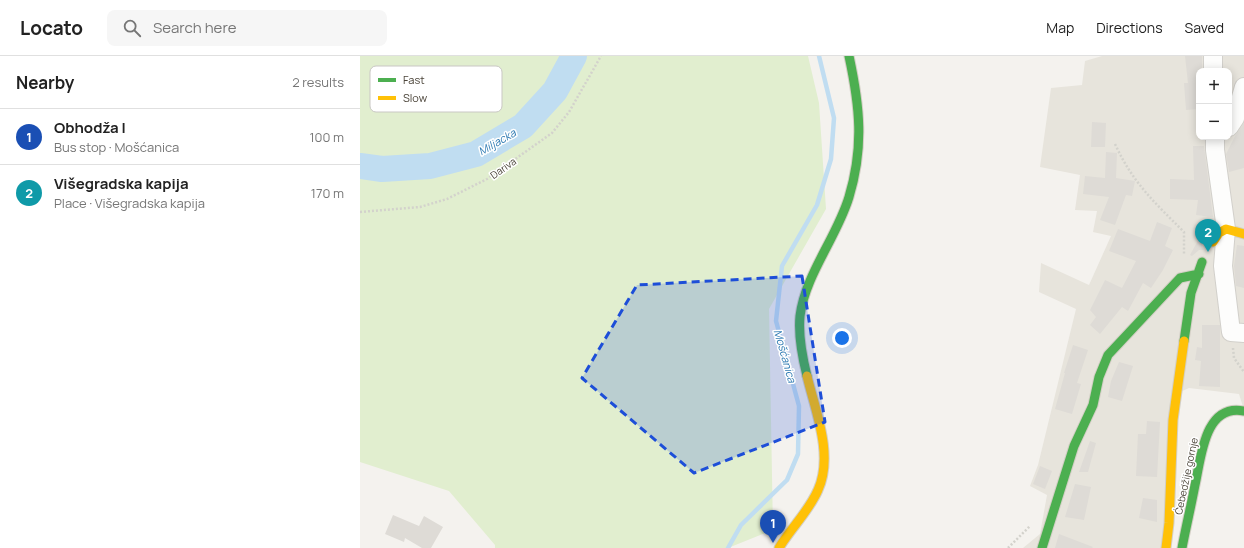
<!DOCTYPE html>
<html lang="en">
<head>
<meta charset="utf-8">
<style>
  body { margin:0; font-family:Manrope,sans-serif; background:#f6f6f6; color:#222 }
  .controls { position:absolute; right:12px; top:12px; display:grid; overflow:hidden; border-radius:8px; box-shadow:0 2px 10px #0003 }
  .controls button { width:36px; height:36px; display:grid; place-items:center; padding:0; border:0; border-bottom:1px solid #e0e0e0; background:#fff; color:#222; font:20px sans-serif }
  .you { position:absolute; left:482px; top:282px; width:14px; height:14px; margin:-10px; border:3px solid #fff; border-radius:50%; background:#1a73e8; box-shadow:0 0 0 6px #1a73e833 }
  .badge { display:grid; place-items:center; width:26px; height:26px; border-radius:50%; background:#868178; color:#fff; font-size:13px; font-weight:700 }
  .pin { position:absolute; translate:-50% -33px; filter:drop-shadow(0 1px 2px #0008) }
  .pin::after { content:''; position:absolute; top:21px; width:14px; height:12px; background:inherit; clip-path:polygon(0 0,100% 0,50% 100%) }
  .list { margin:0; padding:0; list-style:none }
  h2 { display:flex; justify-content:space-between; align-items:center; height:52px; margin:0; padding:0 16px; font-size:17px }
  h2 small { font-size:13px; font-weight:400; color:#767676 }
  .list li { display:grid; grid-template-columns:26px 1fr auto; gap:12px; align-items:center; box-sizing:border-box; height:56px; padding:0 16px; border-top:1px solid #e0e0e0 }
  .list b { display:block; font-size:15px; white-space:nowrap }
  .list p { margin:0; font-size:13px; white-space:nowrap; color:#767676 }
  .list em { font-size:13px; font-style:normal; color:#767676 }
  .icon { flex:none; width:22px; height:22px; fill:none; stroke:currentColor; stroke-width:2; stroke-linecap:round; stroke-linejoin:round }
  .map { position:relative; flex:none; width:884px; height:492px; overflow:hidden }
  header { display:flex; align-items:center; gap:24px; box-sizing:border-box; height:56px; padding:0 20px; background:#fff; border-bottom:1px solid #e0e0e0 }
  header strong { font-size:19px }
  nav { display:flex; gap:22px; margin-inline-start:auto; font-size:14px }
  .search { width:280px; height:36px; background:#f6f6f6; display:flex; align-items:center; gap:10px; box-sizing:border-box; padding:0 14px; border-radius:8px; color:#767676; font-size:15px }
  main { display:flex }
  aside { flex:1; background:#fff }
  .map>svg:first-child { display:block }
  .residential { fill:#e7e4dc; fill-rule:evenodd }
  .green { fill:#e1eecf }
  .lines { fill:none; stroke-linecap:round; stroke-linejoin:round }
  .stream { stroke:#c0ddf1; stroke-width:4.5 }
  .river { stroke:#c0ddf1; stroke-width:26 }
  .building { fill:#dedbd6 }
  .street-casing { stroke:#d2d0cb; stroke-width:20 }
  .fast-casing { stroke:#d3cfc5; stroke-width:11 }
  .slow-casing { stroke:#d3cfc5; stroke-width:11 }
  .path { stroke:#d3d2cc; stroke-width:2.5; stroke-dasharray:2 2; stroke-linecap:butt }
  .street { stroke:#fdfdfc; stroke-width:18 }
  .fast { stroke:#4caf50; stroke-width:9 }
  .slow { stroke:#ffc107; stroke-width:9 }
  .marked { fill:#1d4ed8; fill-opacity:0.2; stroke:#1d4ed8; stroke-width:3; stroke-dasharray:8 5; stroke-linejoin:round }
  .labels { text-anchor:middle; stroke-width:3; stroke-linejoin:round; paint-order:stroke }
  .street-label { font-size:10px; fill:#4b4439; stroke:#fff }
  .water-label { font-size:11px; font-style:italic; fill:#2e7ab2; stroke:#fff }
  .key { fill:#fff; stroke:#c9c7c4; stroke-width:1 }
  .key-label { font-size:11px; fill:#4b4439 }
</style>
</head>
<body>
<header>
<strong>Locato</strong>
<div class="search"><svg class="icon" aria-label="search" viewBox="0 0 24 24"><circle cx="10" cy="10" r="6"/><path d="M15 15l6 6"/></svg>Search here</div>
<nav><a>Map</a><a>Directions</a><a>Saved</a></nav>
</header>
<main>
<aside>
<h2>Nearby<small>2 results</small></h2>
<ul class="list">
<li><span class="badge" style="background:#1a4fb4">1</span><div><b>Obhodža I</b><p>Bus stop · Mošćanica</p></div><em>100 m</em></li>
<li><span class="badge" style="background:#0f9aa8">2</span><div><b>Višegradska kapija</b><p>Place · Višegradska kapija</p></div><em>170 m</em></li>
</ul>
</aside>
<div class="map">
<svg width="884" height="492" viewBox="0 0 884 492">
  <rect width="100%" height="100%" fill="#f4f2ee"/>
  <path class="residential" d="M 742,0 L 884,0 L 884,354 L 879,338 L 829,332 L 811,340 L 803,492 L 663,492 L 680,478 L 687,439 L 670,430 L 678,409 L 716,253 L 679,236 L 681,207 L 729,229 L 751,180 L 733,176 L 737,155 L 715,154 L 720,119 L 680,111 L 691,32 L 722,29 L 725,5 ZM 839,15 L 869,15 L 869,81 L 839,81 Z"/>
  <path class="green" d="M 0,0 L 448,0 L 459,47 L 466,153 L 409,253 L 413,474 L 368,492 L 135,492 L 135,489 L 89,435 L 0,406 Z"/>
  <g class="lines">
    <path class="stream" d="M 368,492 L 381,469 L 427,424 L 438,398 L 439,350 L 416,265 L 422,210 L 457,149 L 471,103 L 474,62 L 459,0"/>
    <path class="river" d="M 0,110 L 22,113 L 70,110 L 116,98 L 163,70 L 195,35 L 214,0"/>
  </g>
  <path class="building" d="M 825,0 L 842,0 L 842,13 L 839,13 L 839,53 L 826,54 L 824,27 L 828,27 Z
    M 732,66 L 746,67 L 745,91 L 731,91 Z
    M 884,67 L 884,112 L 869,116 L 866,98 L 875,80 Z
    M 833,90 L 844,90 L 853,161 L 836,159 L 838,144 L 810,143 L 810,123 L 834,124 Z
    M 746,96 L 757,97 L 756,122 L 775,125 L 772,140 L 766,139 L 755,169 L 740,164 L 749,141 L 723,138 L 725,120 L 745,122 Z
    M 797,166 L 812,172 L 805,190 L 813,194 L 803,214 L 791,232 L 783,227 L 768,255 L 762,251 L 740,278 L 730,269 L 736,261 L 730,254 L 745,224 L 762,232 L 776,205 L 749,195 L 758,173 L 790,185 Z
    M 841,179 L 842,191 L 844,194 L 839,194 L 832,200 L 830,199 Z
    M 877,189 L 884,190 L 884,232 L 876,230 L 874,210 Z
    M 842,269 L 860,269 L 860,331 L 839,330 L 841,305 L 835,304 L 837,291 L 842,292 Z
    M 713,289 L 728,294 L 717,327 L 721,328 L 712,358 L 695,353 L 705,317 L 704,317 Z
    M 759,306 L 773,310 L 762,345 L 748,341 L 751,325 Z
    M 787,365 L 800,366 L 797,421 L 776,420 L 778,378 L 786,378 Z
    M 730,385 L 736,387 L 728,416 L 719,416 Z
    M 680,410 L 692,415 L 685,433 L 673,428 Z
    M 715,428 L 731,431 L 724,464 L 705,461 Z
    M 783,442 L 797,444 L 797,466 L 779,462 Z
    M 33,459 L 59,470 L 64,460 L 83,471 L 71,492 L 62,492 L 45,482 L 44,486 L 25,478 Z
    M 699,478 L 733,491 L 732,492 L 695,492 Z"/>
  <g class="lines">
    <defs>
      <path id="street" d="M 853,0 L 853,15
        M 869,71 L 875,62 L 884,31
        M 855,81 L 855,94 L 866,173 L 863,210 L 871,276 L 884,277"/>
      <path id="fast" d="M 824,285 L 831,237 L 842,206
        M 447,320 C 442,300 438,280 440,260 C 445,219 477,181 489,141 C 504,91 500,51 489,0
        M 682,492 L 714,390 L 733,349 L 739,321 L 748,299 L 820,222 L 839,218
        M 822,492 C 826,471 831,450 835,429 C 841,403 844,347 884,355"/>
      <path id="slow" d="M 853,186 L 859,177 L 866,173 L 884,178
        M 419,492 C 431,472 449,455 458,434 C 474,399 455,354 447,320
        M 806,492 L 809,467 L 813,364 L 824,285"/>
    </defs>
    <use href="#street" class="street-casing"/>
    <use href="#fast" class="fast-casing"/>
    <use href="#slow" class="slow-casing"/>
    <path class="path" d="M 755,88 C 773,127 794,146 824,176 L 824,199
      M 0,156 L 60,151 L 87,143 L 127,123 L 192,77 L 209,56 L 241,0
      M 873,292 L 874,302 L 884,316
      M 648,492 L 670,470"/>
    <use href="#street" class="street"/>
    <use href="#fast" class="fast"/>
    <use href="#slow" class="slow"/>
  </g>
  <path class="marked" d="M 442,220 L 465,366 L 334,417 L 222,322 L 277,229 Z"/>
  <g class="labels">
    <g class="street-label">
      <text transform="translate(143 112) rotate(-35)" y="4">Dariva</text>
      <text transform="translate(826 420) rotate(-78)" y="4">Ćebedžije gornje</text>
    </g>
    <g class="water-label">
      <text transform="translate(137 86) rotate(-30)" y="4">Miljacka</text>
      <text transform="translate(425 300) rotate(74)" y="4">Mošćanica</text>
    </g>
  </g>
  <rect x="10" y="10" width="132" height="46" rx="6" class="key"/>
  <rect x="18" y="22" width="18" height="4" fill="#4caf50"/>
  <rect x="18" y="40" width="18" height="4" fill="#ffc107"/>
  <g class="key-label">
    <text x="43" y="28">Fast</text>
    <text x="43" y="46">Slow</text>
  </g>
</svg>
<div class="controls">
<button>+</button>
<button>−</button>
</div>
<div class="you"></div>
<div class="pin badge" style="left:413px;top:487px;background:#1a4fb4">1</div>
<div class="pin badge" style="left:848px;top:196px;background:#0f9aa8">2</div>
</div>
</main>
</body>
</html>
